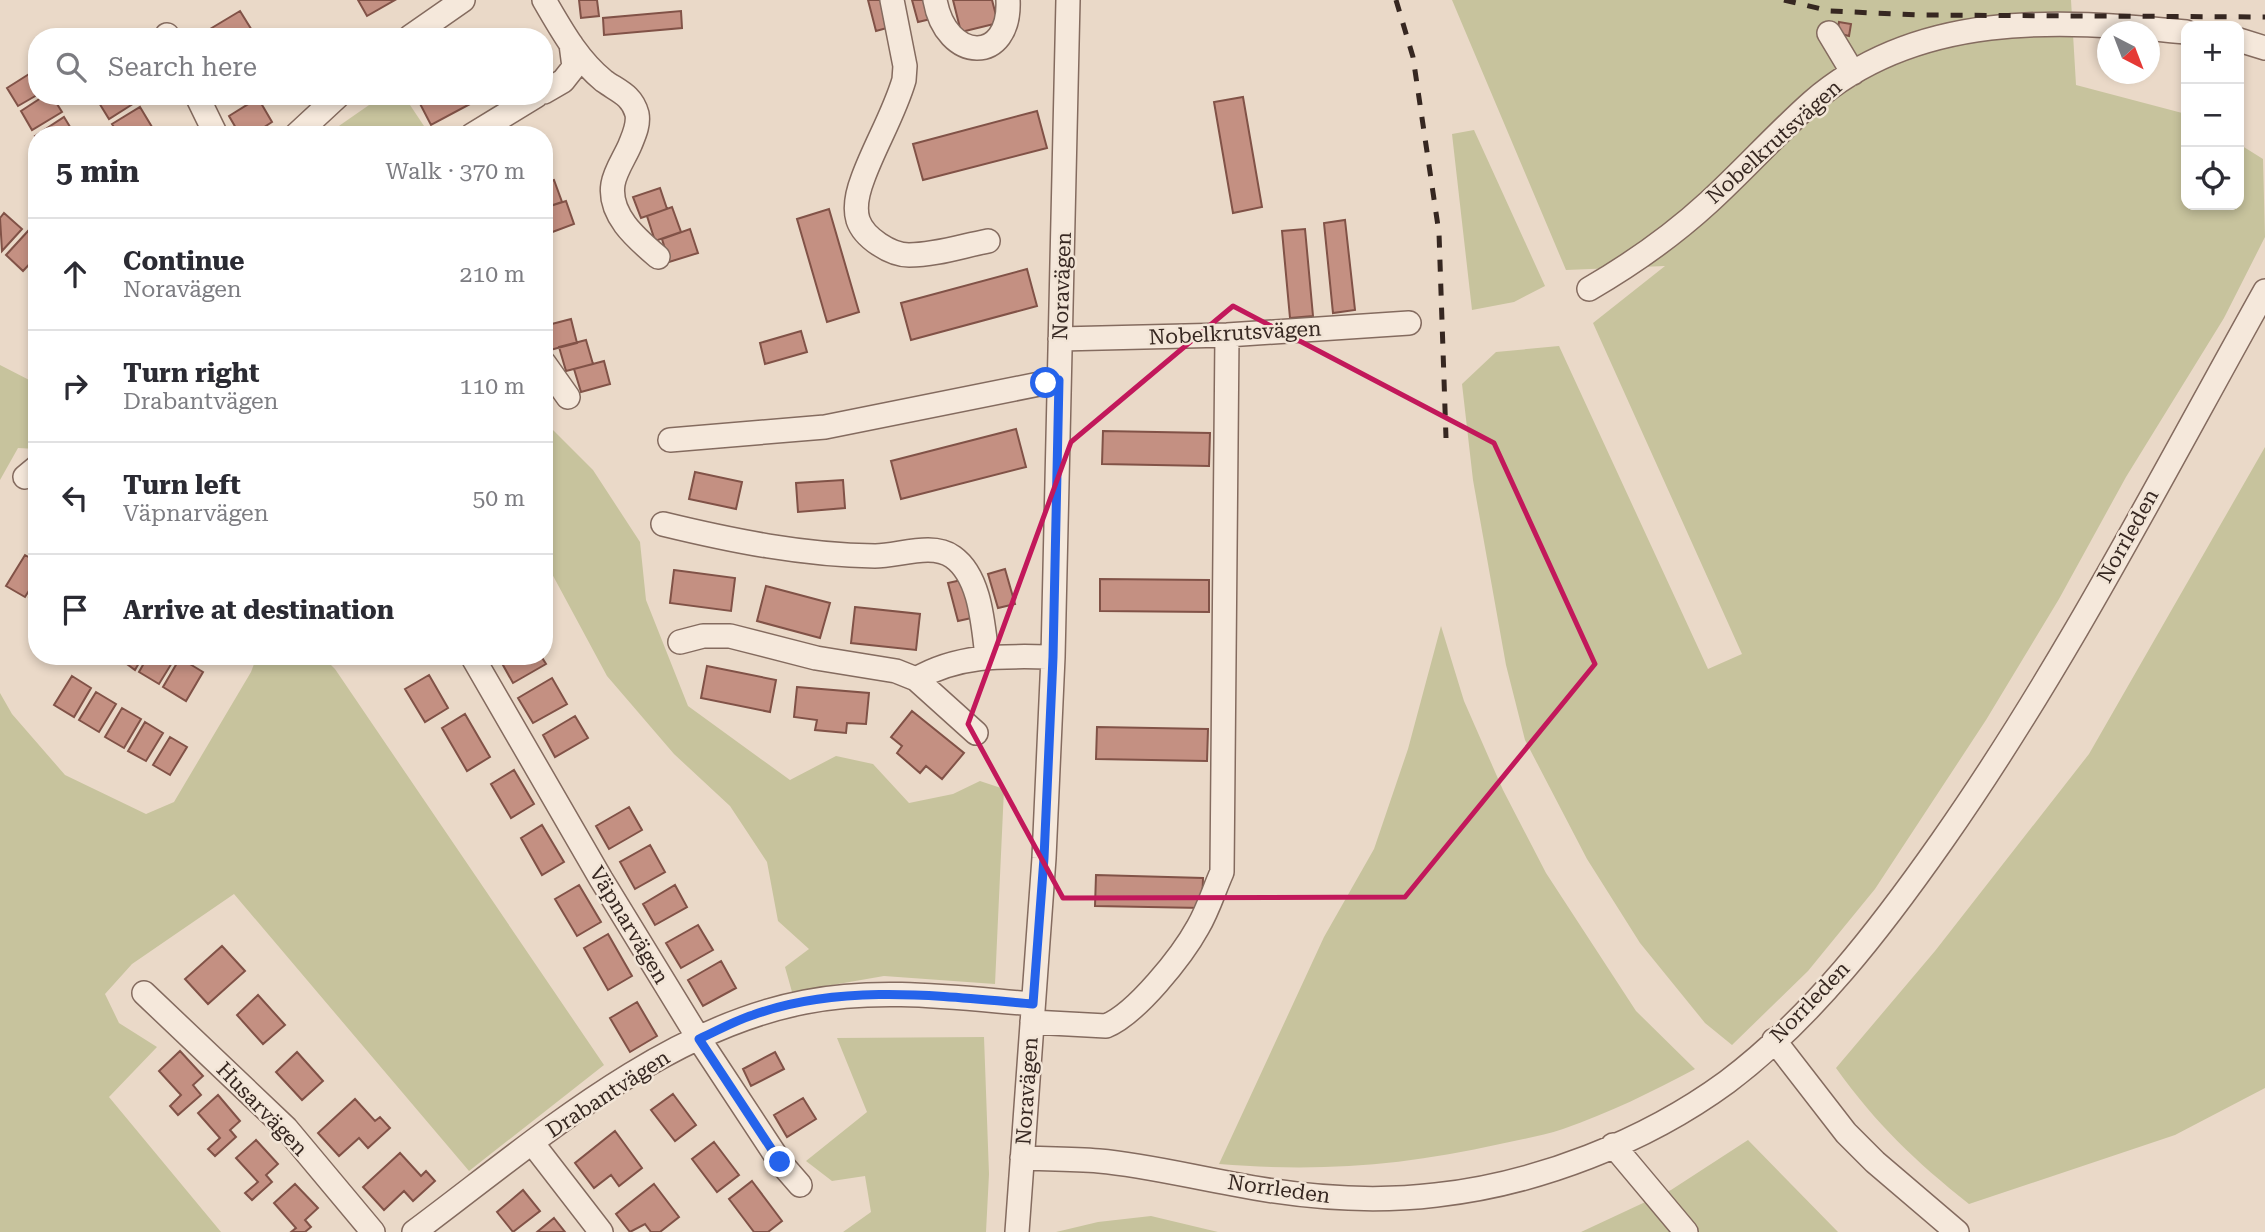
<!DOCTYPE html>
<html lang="en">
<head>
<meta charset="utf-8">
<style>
  body { margin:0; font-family:"Roboto Serif",serif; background:#f7f7f7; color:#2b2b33 }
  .controls { position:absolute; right:21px; top:21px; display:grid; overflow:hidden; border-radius:14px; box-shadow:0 4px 10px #0003 }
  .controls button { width:63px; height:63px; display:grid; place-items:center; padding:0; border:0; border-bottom:2px solid #e1e1e2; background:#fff; color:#2b2b33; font:35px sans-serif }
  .compass { position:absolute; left:2097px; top:21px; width:63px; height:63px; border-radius:50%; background:#fff; box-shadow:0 4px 10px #0003; rotate:138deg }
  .stop { position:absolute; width:21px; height:21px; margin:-16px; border:5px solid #2563eb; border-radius:50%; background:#fff }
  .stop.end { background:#2563eb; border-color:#fff; box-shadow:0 2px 7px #0008 }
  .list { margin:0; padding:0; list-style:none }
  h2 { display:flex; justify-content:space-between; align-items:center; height:91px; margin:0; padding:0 28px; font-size:30px }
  h2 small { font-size:23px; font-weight:400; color:#7c7c81 }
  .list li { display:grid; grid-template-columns:46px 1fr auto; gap:21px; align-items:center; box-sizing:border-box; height:112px; padding:0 28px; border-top:2px solid #e1e1e2 }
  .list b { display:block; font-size:26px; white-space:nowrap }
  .list p { margin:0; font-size:23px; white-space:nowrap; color:#7c7c81 }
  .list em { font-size:23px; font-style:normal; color:#7c7c81 }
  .icon { flex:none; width:38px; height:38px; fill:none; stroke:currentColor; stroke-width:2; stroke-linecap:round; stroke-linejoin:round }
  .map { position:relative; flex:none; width:2265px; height:1232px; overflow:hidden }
  .search { position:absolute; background:#fff; box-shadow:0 4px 10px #0003; left:28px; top:28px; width:525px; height:77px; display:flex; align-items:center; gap:18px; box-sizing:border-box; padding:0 24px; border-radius:28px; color:#7c7c81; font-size:26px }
  .panel { position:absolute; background:#fff; box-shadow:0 4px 10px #0003; left:28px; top:126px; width:525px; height:539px; border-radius:28px }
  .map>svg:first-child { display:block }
  .green { fill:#c7c39d }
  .building { fill:#c49082; stroke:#815247; stroke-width:2 }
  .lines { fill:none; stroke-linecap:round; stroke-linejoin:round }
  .minor-casing { stroke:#846b5f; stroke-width:26 }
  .minor { stroke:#f5e8db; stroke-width:23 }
  .rail { stroke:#362721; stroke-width:5; stroke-dasharray:12 12; stroke-linecap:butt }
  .route { stroke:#2563eb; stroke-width:9 }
  .marked { fill:none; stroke:#c2185b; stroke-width:5; stroke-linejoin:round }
  .labels { text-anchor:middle; stroke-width:5; stroke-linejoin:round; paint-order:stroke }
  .street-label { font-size:21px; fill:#362721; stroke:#f2e5d7 }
</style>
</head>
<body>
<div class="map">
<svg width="2265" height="1232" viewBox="0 0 2265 1232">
  <rect width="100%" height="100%" fill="#ead9c8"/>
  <path class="green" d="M 1452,0 L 2071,0 L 2076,85 L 2186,114 L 2186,205 L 2239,205 L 2239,144 L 2263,159 L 2265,237 L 2224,318 L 2126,477 L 2059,599 L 1986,720 L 1875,889 L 1808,971 L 1732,1045 L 1705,1023 L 1640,943 L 1587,859 L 1525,740 L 1506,665 L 1473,480 L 1462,384 L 1496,352 L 1559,346 L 1708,669 L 1742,654 L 1593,323 L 1665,266 L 1566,270 Z
    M 382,96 L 404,96 L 430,135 L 339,135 L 336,128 Z
    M 1474,130 L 1545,286 L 1514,302 L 1472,310 L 1452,134 Z
    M 0,365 L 37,384 L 37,449 L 18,448 L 0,480 Z
    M 544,421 L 593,470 L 640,542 L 646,600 L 688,706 L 790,780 L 836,756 L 873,764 L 909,803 L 953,794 L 980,781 L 1004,789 L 995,984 L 884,976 L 792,992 L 785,967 L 809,949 L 778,921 L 767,862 L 730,806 L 674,754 L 607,676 L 544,559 Z
    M 2265,447 L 2265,1088 L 2175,1135 L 1969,1204 C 1915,1161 1877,1125 1836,1068 L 1935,951 L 2089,754 Z
    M 1441,626 L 1464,701 L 1503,790 L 1546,873 L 1636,1011 L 1695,1069 C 1652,1092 1609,1113 1563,1129 C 1543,1136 1521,1139 1500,1144 C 1403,1166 1317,1172 1219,1164 L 1324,937 L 1374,849 L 1408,749 Z
    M 257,656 L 322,656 L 335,669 L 604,1065 L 469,1171 L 234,894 L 132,964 L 105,994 L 119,1023 L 157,1047 L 109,1097 L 221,1232 L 0,1232 L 0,693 L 12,714 L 65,775 L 146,814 L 174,802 L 251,672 Z
    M 984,1037 L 989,1174 L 986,1232 L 843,1232 L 871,1212 L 865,1176 L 832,1181 L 806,1161 L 867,1112 L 837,1038 Z
    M 1748,1140 L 1838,1232 L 1581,1232 L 1671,1190 Z
    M 1151,1216 L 1218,1232 L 1056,1232 L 1098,1222 Z"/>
  <path class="building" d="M 358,0 L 395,0 L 367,16 Z
    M 579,0 L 597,0 L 599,16 L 581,18 Z
    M 868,0 L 887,0 L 894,26 L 876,31 Z
    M 912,0 L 930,0 L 935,18 L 918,22 Z
    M 953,0 L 992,0 L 998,23 L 961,32 Z
    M 240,11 L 253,32 L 245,37 L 215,37 L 210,29 Z
    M 681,11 L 682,28 L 604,35 L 603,18 Z
    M 1839,22 L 1851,24 L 1849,36 L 1837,33 Z
    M 37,69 L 37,95 L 18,106 L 7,88 Z
    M 44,96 L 52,96 L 62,112 L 32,130 L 21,111 Z
    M 100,96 L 133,96 L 136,102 L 109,119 L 96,98 Z
    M 416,96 L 485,96 L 431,125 Z
    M 1243,97 L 1262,207 L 1233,213 L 1214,102 Z
    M 258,98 L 272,122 L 252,135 L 240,135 L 229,116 Z
    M 140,107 L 152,127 L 139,135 L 119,135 L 112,124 Z
    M 1037,111 L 1047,148 L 923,180 L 913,144 Z
    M 64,117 L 75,135 L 37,135 L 37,139 L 35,136 Z
    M 554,180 L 562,202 L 544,208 L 544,183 Z
    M 660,188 L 667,209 L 641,218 L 633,197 Z
    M 566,201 L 574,224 L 547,234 L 544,208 Z
    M 672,207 L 681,232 L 655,241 L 647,216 Z
    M 829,209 L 859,312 L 827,322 L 797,219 Z
    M 4,213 L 22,229 L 2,251 L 0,218 Z
    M 1345,220 L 1355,310 L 1333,313 L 1324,223 Z
    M 690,229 L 698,253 L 669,262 L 662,239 Z
    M 1305,229 L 1313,316 L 1290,318 L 1282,231 Z
    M 28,231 L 37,239 L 37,256 L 23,271 L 6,255 Z
    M 1027,269 L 1037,306 L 911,340 L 901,303 Z
    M 571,319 L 577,343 L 550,350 L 544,326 Z
    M 801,331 L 807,352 L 765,364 L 760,343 Z
    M 586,340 L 593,364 L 566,371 L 559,347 Z
    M 604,361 L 610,384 L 581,392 L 574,369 Z
    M 1016,429 L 1026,467 L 901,499 L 891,461 Z
    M 1103,431 L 1210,433 L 1209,466 L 1102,464 Z
    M 695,472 L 742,482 L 736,509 L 689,499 Z
    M 843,480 L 845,508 L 798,512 L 796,483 Z
    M 25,555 L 37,562 L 37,578 L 25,597 L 6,586 Z
    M 1005,569 L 1015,604 L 998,608 L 988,574 Z
    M 674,570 L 735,578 L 731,611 L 670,603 Z
    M 966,579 L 976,617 L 958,621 L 948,583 Z
    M 1100,579 L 1209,580 L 1209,612 L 1100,611 Z
    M 37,583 L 37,602 L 29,597 Z
    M 766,586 L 830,603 L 820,638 L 757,621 Z
    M 855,607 L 920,614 L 916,650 L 851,643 Z
    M 116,656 L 143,656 L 135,670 Z
    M 148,656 L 175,658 L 159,684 L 139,672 Z
    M 502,656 L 541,656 L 546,664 L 513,683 L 499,658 Z
    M 180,658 L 203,672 L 186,701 L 163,687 Z
    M 707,666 L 776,680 L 770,712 L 701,698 Z
    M 429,675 L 448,708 L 425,722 L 405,689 Z
    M 72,676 L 91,688 L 74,717 L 54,705 Z
    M 552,678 L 567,704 L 533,723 L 518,698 Z
    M 797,687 L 869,693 L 866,724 L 847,723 L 846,733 L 815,730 L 817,720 L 794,717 Z
    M 96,692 L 116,704 L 99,732 L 79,720 Z
    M 122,708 L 141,719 L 124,748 L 105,737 Z
    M 912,711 L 964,753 L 942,779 L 926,766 L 920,773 L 897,753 L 902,746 L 891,737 Z
    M 465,714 L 490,757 L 467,771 L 442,728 Z
    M 575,716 L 588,738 L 555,757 L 543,735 Z
    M 145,722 L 163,733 L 146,761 L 128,751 Z
    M 1097,727 L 1208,729 L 1207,761 L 1096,759 Z
    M 170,737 L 187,747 L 170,775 L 153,765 Z
    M 514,770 L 534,804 L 511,818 L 491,784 Z
    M 629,807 L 642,830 L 609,849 L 596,826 Z
    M 542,825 L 564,862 L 542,875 L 521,838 Z
    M 650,845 L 665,872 L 635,889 L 620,862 Z
    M 1096,875 L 1203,878 L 1202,908 L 1095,906 Z
    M 579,885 L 601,922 L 577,936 L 555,899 Z
    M 675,885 L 687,907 L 655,925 L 643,904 Z
    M 698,925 L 713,950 L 681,968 L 666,943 Z
    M 608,934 L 632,976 L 608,990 L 584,948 Z
    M 222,946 L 245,971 L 208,1004 L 185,979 Z
    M 721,961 L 736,988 L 703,1006 L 688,980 Z
    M 258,995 L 285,1025 L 263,1044 L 237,1015 Z
    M 637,1002 L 657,1036 L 630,1052 L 610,1018 Z
    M 180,1051 L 203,1076 L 193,1085 L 201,1095 L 178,1115 L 170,1106 L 181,1095 L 159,1071 Z
    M 297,1052 L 323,1081 L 302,1100 L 276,1072 Z
    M 775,1052 L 784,1069 L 751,1086 L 743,1069 Z
    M 673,1094 L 696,1125 L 675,1141 L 651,1110 Z
    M 218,1095 L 240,1121 L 230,1130 L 236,1137 L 215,1156 L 208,1149 L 220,1138 L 198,1113 Z
    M 803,1098 L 816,1119 L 787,1137 L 774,1115 Z
    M 355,1099 L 375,1121 L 380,1117 L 390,1128 L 368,1148 L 359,1138 L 339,1156 L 318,1133 Z
    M 615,1131 L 642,1168 L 619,1186 L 611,1175 L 594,1188 L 575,1163 Z
    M 256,1140 L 278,1164 L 266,1175 L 272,1182 L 252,1200 L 245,1193 L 258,1182 L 236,1158 Z
    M 714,1142 L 739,1175 L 717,1192 L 692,1159 Z
    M 400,1153 L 421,1176 L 426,1171 L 435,1181 L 413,1201 L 404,1191 L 384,1210 L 363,1187 Z
    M 752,1181 L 782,1221 L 768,1232 L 754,1232 L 729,1199 Z
    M 295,1184 L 318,1208 L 305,1220 L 311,1227 L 305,1232 L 291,1232 L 296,1228 L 274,1203 Z
    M 654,1184 L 679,1217 L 660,1232 L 651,1232 L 645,1224 L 630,1232 L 616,1214 Z
    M 523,1190 L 540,1211 L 513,1232 L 497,1212 Z
    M 554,1218 L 565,1232 L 537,1232 Z"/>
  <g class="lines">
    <defs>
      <path id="minor" d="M 544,0 C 561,29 577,59 604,81 C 618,91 632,95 637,114 C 639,125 634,135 630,145 C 625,157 615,171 613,184 C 608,215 637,239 658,257
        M 892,0 L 905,66 L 904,80 C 894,114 875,145 863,178 C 858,191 854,207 858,220 C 864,238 891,255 909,255 C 936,255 962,246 988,241
        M 935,0 C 946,63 1011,65 1008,0
        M 1829,33 L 1853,73
        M 167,35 L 168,37
        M 410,37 L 463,0
        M 2239,40 L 2265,48
        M 544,92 L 563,81 L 574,67 L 571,44
        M 197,96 L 216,135
        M 296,135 L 338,96
        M 472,135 L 536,96
        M 1589,289 C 1632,264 1672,236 1709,202 C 1744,170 1776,134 1812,102 C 1917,11 2057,19 2186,32
        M 1060,339 L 1227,335 L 1409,323
        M 544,363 L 568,397
        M 670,440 L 825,427 L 1059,380
        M 25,477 L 37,467
        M 663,524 C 733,541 803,555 875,556 C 899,556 932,542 953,557 C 981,577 983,626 987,656
        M 680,642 L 703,636 L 730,636 L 816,658 L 896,671 L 916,679 C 959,654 1004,656 1053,657
        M 472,656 L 601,879 L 699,1039 L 780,1162 L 800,1185
        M 916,679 L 976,733
        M 144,993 L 286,1128 L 373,1232
        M 1032,1022 L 1106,1026 C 1136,1014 1182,956 1198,927 C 1208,910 1214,890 1222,872 L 1227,335
        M 1774,1040 L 1846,1133 L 1875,1162 L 1957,1232
        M 533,1144 L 601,1232
        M 1613,1145 L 1686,1232
        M 1022,1158 C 1047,1159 1073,1159 1099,1161 C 1144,1165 1188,1176 1233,1184 C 1299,1197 1369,1203 1436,1195 C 1537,1184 1645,1142 1727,1082 C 1812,1018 1881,928 1942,841 C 2064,667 2161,477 2265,291
        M 414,1232 C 530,1146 659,1030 805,1002 C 880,987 958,998 1033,1004
        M 1017,1232 L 1044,858 L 1053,657 L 1068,0"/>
    </defs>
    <use href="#minor" class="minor-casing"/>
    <use href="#minor" class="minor"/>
    <path class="rail" d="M 1396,0 L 1413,57 L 1439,233 L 1446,438
      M 1784,0 L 1830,11 L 1919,15 L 2265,17"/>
  </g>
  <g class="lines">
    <path class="route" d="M 780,1162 L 699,1039 C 717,1031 734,1021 753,1015 C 842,983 941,996 1033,1004 L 1044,858 L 1053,657 L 1059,380 L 1046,383"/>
  </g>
  <path class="marked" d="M 1233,306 L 1494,443 L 1595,664 L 1405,897 L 1063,898 L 968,724 L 1071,442 Z"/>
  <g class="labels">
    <g class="street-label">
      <text transform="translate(1774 142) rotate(-42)" y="7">Nobelkrutsvägen</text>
      <text transform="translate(1062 286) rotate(-88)" y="7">Noravägen</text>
      <text transform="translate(1235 333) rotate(-3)" y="7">Nobelkrutsvägen</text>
      <text transform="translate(2128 536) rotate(-61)" y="7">Norrleden</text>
      <text transform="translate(629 925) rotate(59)" y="7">Väpnarvägen</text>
      <text transform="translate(1810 1002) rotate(-46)" y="7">Norrleden</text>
      <text transform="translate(1027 1091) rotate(-86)" y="7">Noravägen</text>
      <text transform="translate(608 1094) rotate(-33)" y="7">Drabantvägen</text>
      <text transform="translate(262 1109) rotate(46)" y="7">Husarvägen</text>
      <text transform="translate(1279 1189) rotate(8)" y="7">Norrleden</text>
    </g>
  </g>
</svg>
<div class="controls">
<button>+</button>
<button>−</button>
<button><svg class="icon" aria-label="locate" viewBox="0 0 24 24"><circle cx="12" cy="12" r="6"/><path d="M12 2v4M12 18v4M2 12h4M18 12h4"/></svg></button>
</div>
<svg class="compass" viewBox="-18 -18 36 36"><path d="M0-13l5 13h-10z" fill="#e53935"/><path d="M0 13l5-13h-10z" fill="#7c7c81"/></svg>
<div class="stop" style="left:1046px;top:383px"></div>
<div class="stop end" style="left:780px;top:1162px"></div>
<div class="search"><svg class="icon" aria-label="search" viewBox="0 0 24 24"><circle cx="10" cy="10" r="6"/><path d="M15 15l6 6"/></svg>Search here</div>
<section class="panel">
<h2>5 min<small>Walk · 370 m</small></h2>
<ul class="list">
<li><svg class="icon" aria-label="ahead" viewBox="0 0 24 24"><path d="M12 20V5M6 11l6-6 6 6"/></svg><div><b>Continue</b><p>Noravägen</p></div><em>210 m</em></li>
<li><svg class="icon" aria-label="right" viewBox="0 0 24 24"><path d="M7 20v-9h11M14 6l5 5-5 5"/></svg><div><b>Turn right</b><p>Drabantvägen</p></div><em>110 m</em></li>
<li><svg class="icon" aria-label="left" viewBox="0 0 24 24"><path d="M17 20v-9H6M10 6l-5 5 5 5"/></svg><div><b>Turn left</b><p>Väpnarvägen</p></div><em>50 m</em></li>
<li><svg class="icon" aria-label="arrive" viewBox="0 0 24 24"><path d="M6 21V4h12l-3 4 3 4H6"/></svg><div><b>Arrive at destination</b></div></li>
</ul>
</section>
</div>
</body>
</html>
